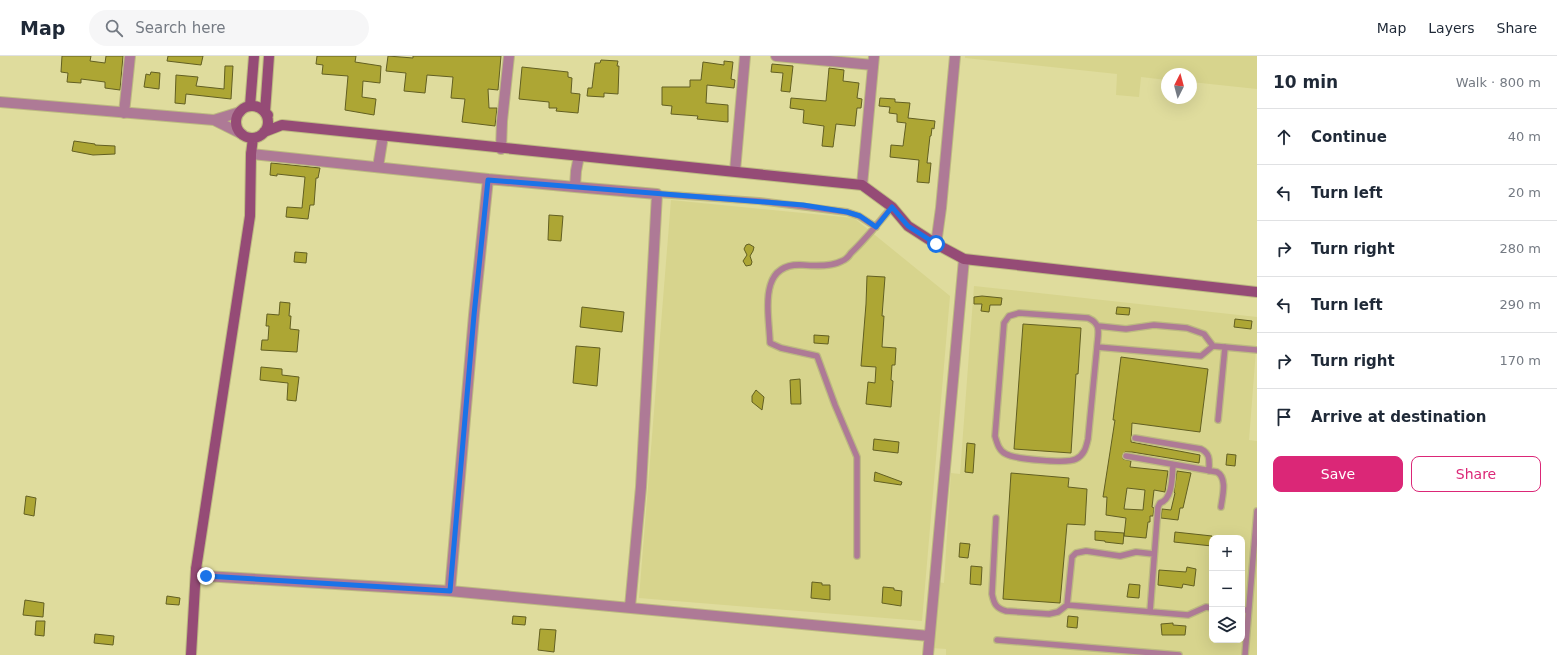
<!DOCTYPE html>
<html lang="en">
<head>
<meta charset="utf-8">
<style>
  body { margin:0; font-family:"DejaVu Sans",sans-serif; background:#f6f6f7; color:#1f2937 }
  .controls { position:absolute; right:12px; bottom:12px; display:grid; overflow:hidden; border-radius:8px; box-shadow:0 4px 16px #0002 }
  .controls button { width:36px; height:36px; display:grid; place-items:center; padding:0; border:0; border-bottom:1px solid #e0e1e3; background:#fff; color:#1f2937; font:20px sans-serif }
  .compass { position:absolute; left:1161px; top:12px; width:36px; height:36px; border-radius:50%; background:#fff; box-shadow:0 4px 16px #0002; rotate:6deg }
  .stop { position:absolute; width:12px; height:12px; margin:-9px; border:3px solid #1a73e8; border-radius:50%; background:#fff }
  .stop.end { background:#1a73e8; border-color:#fff; box-shadow:0 1px 4px #0008 }
  .list { margin:0; padding:0; list-style:none }
  h2 { display:flex; justify-content:space-between; align-items:center; height:52px; margin:0; padding:0 16px; font-size:17px }
  h2 small { font-size:13px; font-weight:400; color:#747a83 }
  .list li { display:grid; grid-template-columns:26px 1fr auto; gap:12px; align-items:center; box-sizing:border-box; height:56px; padding:0 16px; border-top:1px solid #e0e1e3 }
  .list b { display:block; font-size:15px; white-space:nowrap }
  .list em { font-size:13px; font-style:normal; color:#747a83 }
  .actions { display:flex; gap:8px; padding:12px 16px }
  .actions a { flex:1; padding:9px 0; border:1px solid #db2777; border-radius:8px; text-align:center; font-size:14px; color:#db2777 }
  .actions .main { background:#db2777; color:#fff }
  .icon { flex:none; width:22px; height:22px; fill:none; stroke:currentColor; stroke-width:2; stroke-linecap:round; stroke-linejoin:round }
  .map { position:relative; flex:none; width:1257px; height:599px; overflow:hidden }
  header { display:flex; align-items:center; gap:24px; box-sizing:border-box; height:56px; padding:0 20px; background:#fff; border-bottom:1px solid #e0e1e3 }
  header strong { font-size:19px }
  nav { display:flex; gap:22px; margin-inline-start:auto; font-size:14px }
  .search { width:280px; height:36px; background:#f6f6f7; display:flex; align-items:center; gap:10px; box-sizing:border-box; padding:0 14px; border-radius:22px; color:#747a83; font-size:15px }
  main { display:flex }
  aside { flex:1; background:#fff }
  .map>svg:first-child { display:block }
  .built { fill:#d7d48d; fill-rule:evenodd }
  .building { fill:#ada634; stroke:#625f22; fill-rule:evenodd }
  .lines { fill:none; stroke-linecap:round; stroke-linejoin:round }
  .lane-casing { stroke:#bcb981; stroke-width:8 }
  .street-casing { stroke:#bcb981; stroke-width:12 }
  .secondary-casing { stroke:#bcb981; stroke-width:12 }
  .lane { stroke:#ae7a96; stroke-width:5.5 }
  .street { stroke:#ae7a96; stroke-width:10 }
  .secondary { stroke:#954b76; stroke-width:10 }
  .route { stroke:#1a73e8; stroke-width:5 }
</style>
</head>
<body>
<header>
<strong>Map</strong>
<div class="search"><svg class="icon" aria-label="search" viewBox="0 0 24 24"><circle cx="10" cy="10" r="6"/><path d="M15 15l6 6"/></svg>Search here</div>
<nav><a>Map</a><a>Layers</a><a>Share</a></nav>
</header>
<main>
<div class="map">
<svg width="1257" height="599" viewBox="0 0 1257 599">
  <rect width="100%" height="100%" fill="#dfdc9d"/>
  <path class="built" d="M 965,0 L 1257,0 L 1257,33 L 1191,26 L 1191,18 L 1167,18 L 1167,24 L 1141,21 L 1139,41 L 1116,39 L 1117,18 L 965,2 Z
    M 671,144 L 854,162 L 950,240 L 922,565 L 639,542 Z
    M 974,230 L 1257,261 L 1257,281 L 1249,384 L 1257,385 L 1257,599 L 946,599 L 946,593 L 932,592 L 937,526 L 944,527 L 951,417 L 960,418 ZM 1212,482 L 1242,482 L 1242,584 L 1212,584 Z"/>
  <path class="building" d="M 62,0 L 91,0 L 90,5 L 105,7 L 106,0 L 123,0 L 120,34 L 105,32 L 105,26 L 81,23 L 81,27 L 67,26 L 68,17 L 61,16 Z
    M 168,0 L 203,0 L 201,9 L 167,5 Z
    M 317,0 L 356,0 L 355,6 L 381,10 L 380,27 L 363,25 L 362,41 L 376,43 L 374,59 L 345,54 L 348,20 L 322,18 L 323,9 L 316,8 Z
    M 388,0 L 413,2 L 413,0 L 501,0 L 498,34 L 488,33 L 489,52 L 497,52 L 495,70 L 462,66 L 465,43 L 451,42 L 453,21 L 427,19 L 425,37 L 404,35 L 406,17 L 386,15 Z
    M 601,4 L 618,5 L 617,10 L 619,10 L 618,38 L 604,37 L 604,41 L 587,40 L 588,32 L 592,32 L 595,7 L 600,7 Z
    M 724,5 L 733,6 L 731,23 L 735,24 L 734,32 L 707,29 L 706,47 L 728,49 L 728,66 L 697,63 L 698,60 L 671,58 L 672,50 L 662,49 L 662,31 L 690,31 L 690,24 L 701,24 L 703,6 L 724,9 Z
    M 772,8 L 793,10 L 790,36 L 781,35 L 783,17 L 771,16 Z
    M 225,10 L 233,10 L 231,43 L 186,38 L 185,48 L 175,47 L 176,19 L 198,21 L 196,30 L 224,33 Z
    M 522,11 L 568,16 L 568,21 L 572,22 L 571,37 L 580,38 L 578,57 L 556,55 L 557,52 L 549,52 L 549,46 L 519,43 Z
    M 829,12 L 844,14 L 843,25 L 859,27 L 857,42 L 862,43 L 861,52 L 857,52 L 855,70 L 836,68 L 833,91 L 822,90 L 824,70 L 803,67 L 804,54 L 790,52 L 791,42 L 826,45 Z
    M 151,16 L 160,17 L 159,33 L 144,31 L 146,18 L 150,19 Z
    M 880,42 L 895,43 L 895,46 L 910,47 L 908,62 L 935,65 L 934,73 L 932,72 L 931,80 L 930,80 L 927,107 L 931,107 L 929,127 L 917,126 L 919,104 L 890,101 L 891,89 L 903,90 L 906,67 L 897,66 L 897,58 L 889,57 L 890,51 L 879,50 Z
    M 74,85 L 95,88 L 95,89 L 115,90 L 115,98 L 93,99 L 72,95 Z
    M 271,107 L 320,112 L 318,122 L 316,122 L 314,149 L 310,149 L 308,163 L 286,161 L 287,151 L 302,152 L 305,121 L 277,118 L 277,120 L 270,119 Z
    M 549,159 L 563,160 L 561,185 L 548,184 Z
    M 749,188 L 754,191 L 753,195 L 750,200 L 752,206 L 751,209 L 746,210 L 743,205 L 747,199 L 744,193 L 746,189 Z
    M 295,196 L 307,197 L 306,207 L 294,206 Z
    M 867,220 L 885,221 L 882,260 L 884,260 L 882,291 L 896,292 L 895,309 L 892,309 L 891,324 L 893,325 L 891,351 L 866,348 L 868,326 L 875,327 L 876,311 L 861,310 L 866,248 Z
    M 982,240 L 1002,242 L 1001,249 L 990,249 L 989,256 L 981,255 L 982,248 L 974,248 L 974,241 Z
    M 280,246 L 290,247 L 289,260 L 291,260 L 290,273 L 299,274 L 297,296 L 261,294 L 262,284 L 268,284 L 269,270 L 266,270 L 267,258 L 279,259 Z
    M 582,251 L 624,256 L 622,276 L 580,271 Z
    M 1117,251 L 1130,252 L 1129,259 L 1116,258 Z
    M 1235,263 L 1252,265 L 1251,273 L 1234,271 Z
    M 1023,268 L 1081,272 L 1078,318 L 1076,318 L 1071,397 L 1014,393 Z
    M 814,279 L 829,280 L 828,288 L 814,287 Z
    M 576,290 L 600,292 L 597,330 L 573,327 Z
    M 1121,301 L 1208,313 L 1200,376 L 1132,367 L 1131,386 L 1200,399 L 1199,407 L 1132,396 L 1125,396 L 1123,398 L 1123,403 L 1131,405 L 1130,411 L 1168,415 L 1165,436 L 1154,434 L 1152,451 L 1154,452 L 1153,460 L 1150,460 L 1150,466 L 1148,466 L 1146,482 L 1124,480 L 1126,462 L 1106,459 L 1107,441 L 1103,441 L 1115,364 L 1113,364 ZM 1127,432 L 1145,434 L 1143,454 L 1124,453 Z
    M 261,311 L 282,313 L 282,319 L 299,321 L 296,345 L 287,344 L 288,327 L 260,324 Z
    M 800,323 L 801,348 L 791,348 L 790,324 Z
    M 756,334 L 764,341 L 762,354 L 752,346 L 752,340 Z
    M 874,383 L 899,386 L 898,397 L 873,394 Z
    M 967,387 L 975,388 L 973,417 L 965,416 Z
    M 1227,398 L 1236,399 L 1235,410 L 1226,409 Z
    M 1177,415 L 1191,417 L 1183,452 L 1180,452 L 1178,464 L 1161,462 L 1162,453 L 1171,454 L 1175,437 L 1174,436 Z
    M 875,416 L 902,426 L 901,429 L 874,425 Z
    M 1011,417 L 1069,422 L 1068,431 L 1087,433 L 1085,469 L 1067,468 L 1060,547 L 1003,543 Z
    M 26,440 L 36,442 L 34,460 L 24,458 Z
    M 1095,475 L 1124,477 L 1123,488 L 1105,486 L 1105,485 L 1095,484 Z
    M 1175,476 L 1212,480 L 1212,490 L 1174,486 Z
    M 960,487 L 970,488 L 968,502 L 959,501 Z
    M 971,510 L 982,511 L 981,529 L 970,528 Z
    M 1187,511 L 1196,513 L 1194,530 L 1183,528 L 1182,532 L 1158,529 L 1159,514 L 1186,516 Z
    M 812,526 L 822,527 L 822,529 L 830,529 L 830,544 L 811,542 Z
    M 1129,528 L 1140,529 L 1139,542 L 1127,541 Z
    M 883,531 L 894,532 L 894,534 L 902,535 L 901,550 L 882,547 Z
    M 167,540 L 180,542 L 179,549 L 166,548 Z
    M 25,544 L 44,547 L 43,561 L 23,559 Z
    M 513,560 L 526,561 L 525,569 L 512,568 Z
    M 1068,560 L 1078,561 L 1077,572 L 1067,571 Z
    M 36,565 L 45,565 L 44,580 L 35,579 Z
    M 1173,567 L 1173,569 L 1186,570 L 1185,579 L 1162,579 L 1161,568 Z
    M 540,573 L 556,574 L 554,596 L 538,594 Z
    M 95,578 L 114,580 L 113,589 L 94,587 Z"/>
  <g class="lines">
    <defs>
      <path id="lane" d="M 657,138 L 759,145 L 847,156 L 859,160 L 876,171
        M 1098,270 L 1126,273 L 1154,269 L 1187,272 L 1204,278 L 1213,290 L 1257,294
        M 1097,291 L 1088,383 C 1086,392 1084,399 1076,403 C 1067,408 1015,403 1006,398 C 999,395 997,387 995,380 L 1004,267 L 1009,260 L 1019,257 L 1088,262 C 1102,268 1098,277 1097,291 L 1201,300 L 1213,290
        M 1218,364 L 1225,291
        M 1135,382 L 1201,393 C 1211,398 1209,405 1209,415
        M 1126,400 L 1217,416 C 1228,422 1222,442 1221,451
        M 996,462 L 992,538 C 994,548 996,552 1006,555 L 1049,558 L 1058,556 L 1067,549 L 1188,559 L 1206,551 L 1212,552
        M 857,500 L 857,401 L 835,349 L 817,300 L 781,292 L 770,287 C 769,257 757,206 803,209 C 815,210 831,211 842,205 C 845,204 849,200 851,197 C 866,183 878,167 892,151
        M 1067,549 L 1072,501 L 1076,497 L 1086,495 L 1120,500 L 1136,496 L 1154,498
        M 1242,554 L 1248,554
        M 1150,556 L 1158,451 L 1160,447 C 1173,443 1172,420 1173,409
        M 997,584 L 1179,599
        M 1245,599 L 1257,455"/>
      <path id="street" d="M 776,0 L 873,9
        M 0,46 L 214,64 L 242,78
        M 124,57 L 130,0
        M 214,64 L 240,56
        M 501,93 L 502,65 L 509,0
        M 251,98 L 488,123
        M 579,100 L 576,115 L 575,131 L 657,138 L 641,431 L 630,551
        M 378,111 L 383,80
        M 735,115 L 745,0
        M 862,129 L 874,0
        M 936,188 L 941,152 L 955,0
        M 196,513 L 205,520 L 450,535 L 929,580
        M 450,535 L 474,259 L 488,123 L 575,131
        M 928,599 L 964,203"/>
      <path id="secondary" d="M 250,50 L 254,0
        M236 66a16 16 0 1 1 32 0a16 16 0 1 1-32 0Z
        M 268,59 L 265,56 L 269,0
        M 264,76 L 282,69 L 862,129 L 892,151 L 908,170 L 936,188 L 964,203 L 1257,236
        M 191,599 L 196,513 L 250,160 L 251,98 L 253,82"/>
    </defs>
    <use href="#lane" class="lane-casing"/>
    <use href="#street" class="street-casing"/>
    <use href="#secondary" class="secondary-casing"/>
    <use href="#lane" class="lane"/>
    <use href="#street" class="street"/>
    <use href="#secondary" class="secondary"/>
  </g>
  <g class="lines">
    <path class="route" d="M 206,520 L 450,535 L 474,259 L 488,124 L 803,149 L 847,156 L 860,160 L 876,171 L 892,151 L 908,170 L 936,188"/>
  </g>
</svg>
<div class="controls">
<button>+</button>
<button>−</button>
<button><svg class="icon" aria-label="layers" viewBox="0 0 24 24"><path d="M12 4l9 5-9 5-9-5zM3 14l9 5 9-5"/></svg></button>
</div>
<svg class="compass" viewBox="-18 -18 36 36"><path d="M0-13l5 13h-10z" fill="#e53935"/><path d="M0 13l5-13h-10z" fill="#747a83"/></svg>
<div class="stop" style="left:936px;top:188px"></div>
<div class="stop end" style="left:206px;top:520px"></div>
</div>
<aside>
<h2>10 min<small>Walk · 800 m</small></h2>
<ul class="list">
<li><svg class="icon" aria-label="ahead" viewBox="0 0 24 24"><path d="M12 20V5M6 11l6-6 6 6"/></svg><div><b>Continue</b></div><em>40 m</em></li>
<li><svg class="icon" aria-label="left" viewBox="0 0 24 24"><path d="M17 20v-9H6M10 6l-5 5 5 5"/></svg><div><b>Turn left</b></div><em>20 m</em></li>
<li><svg class="icon" aria-label="right" viewBox="0 0 24 24"><path d="M7 20v-9h11M14 6l5 5-5 5"/></svg><div><b>Turn right</b></div><em>280 m</em></li>
<li><svg class="icon" aria-label="left" viewBox="0 0 24 24"><path d="M17 20v-9H6M10 6l-5 5 5 5"/></svg><div><b>Turn left</b></div><em>290 m</em></li>
<li><svg class="icon" aria-label="right" viewBox="0 0 24 24"><path d="M7 20v-9h11M14 6l5 5-5 5"/></svg><div><b>Turn right</b></div><em>170 m</em></li>
<li><svg class="icon" aria-label="arrive" viewBox="0 0 24 24"><path d="M6 21V4h12l-3 4 3 4H6"/></svg><div><b>Arrive at destination</b></div></li>
</ul>
<div class="actions"><a class="main">Save</a><a>Share</a></div>
</aside>
</main>
</body>
</html>
